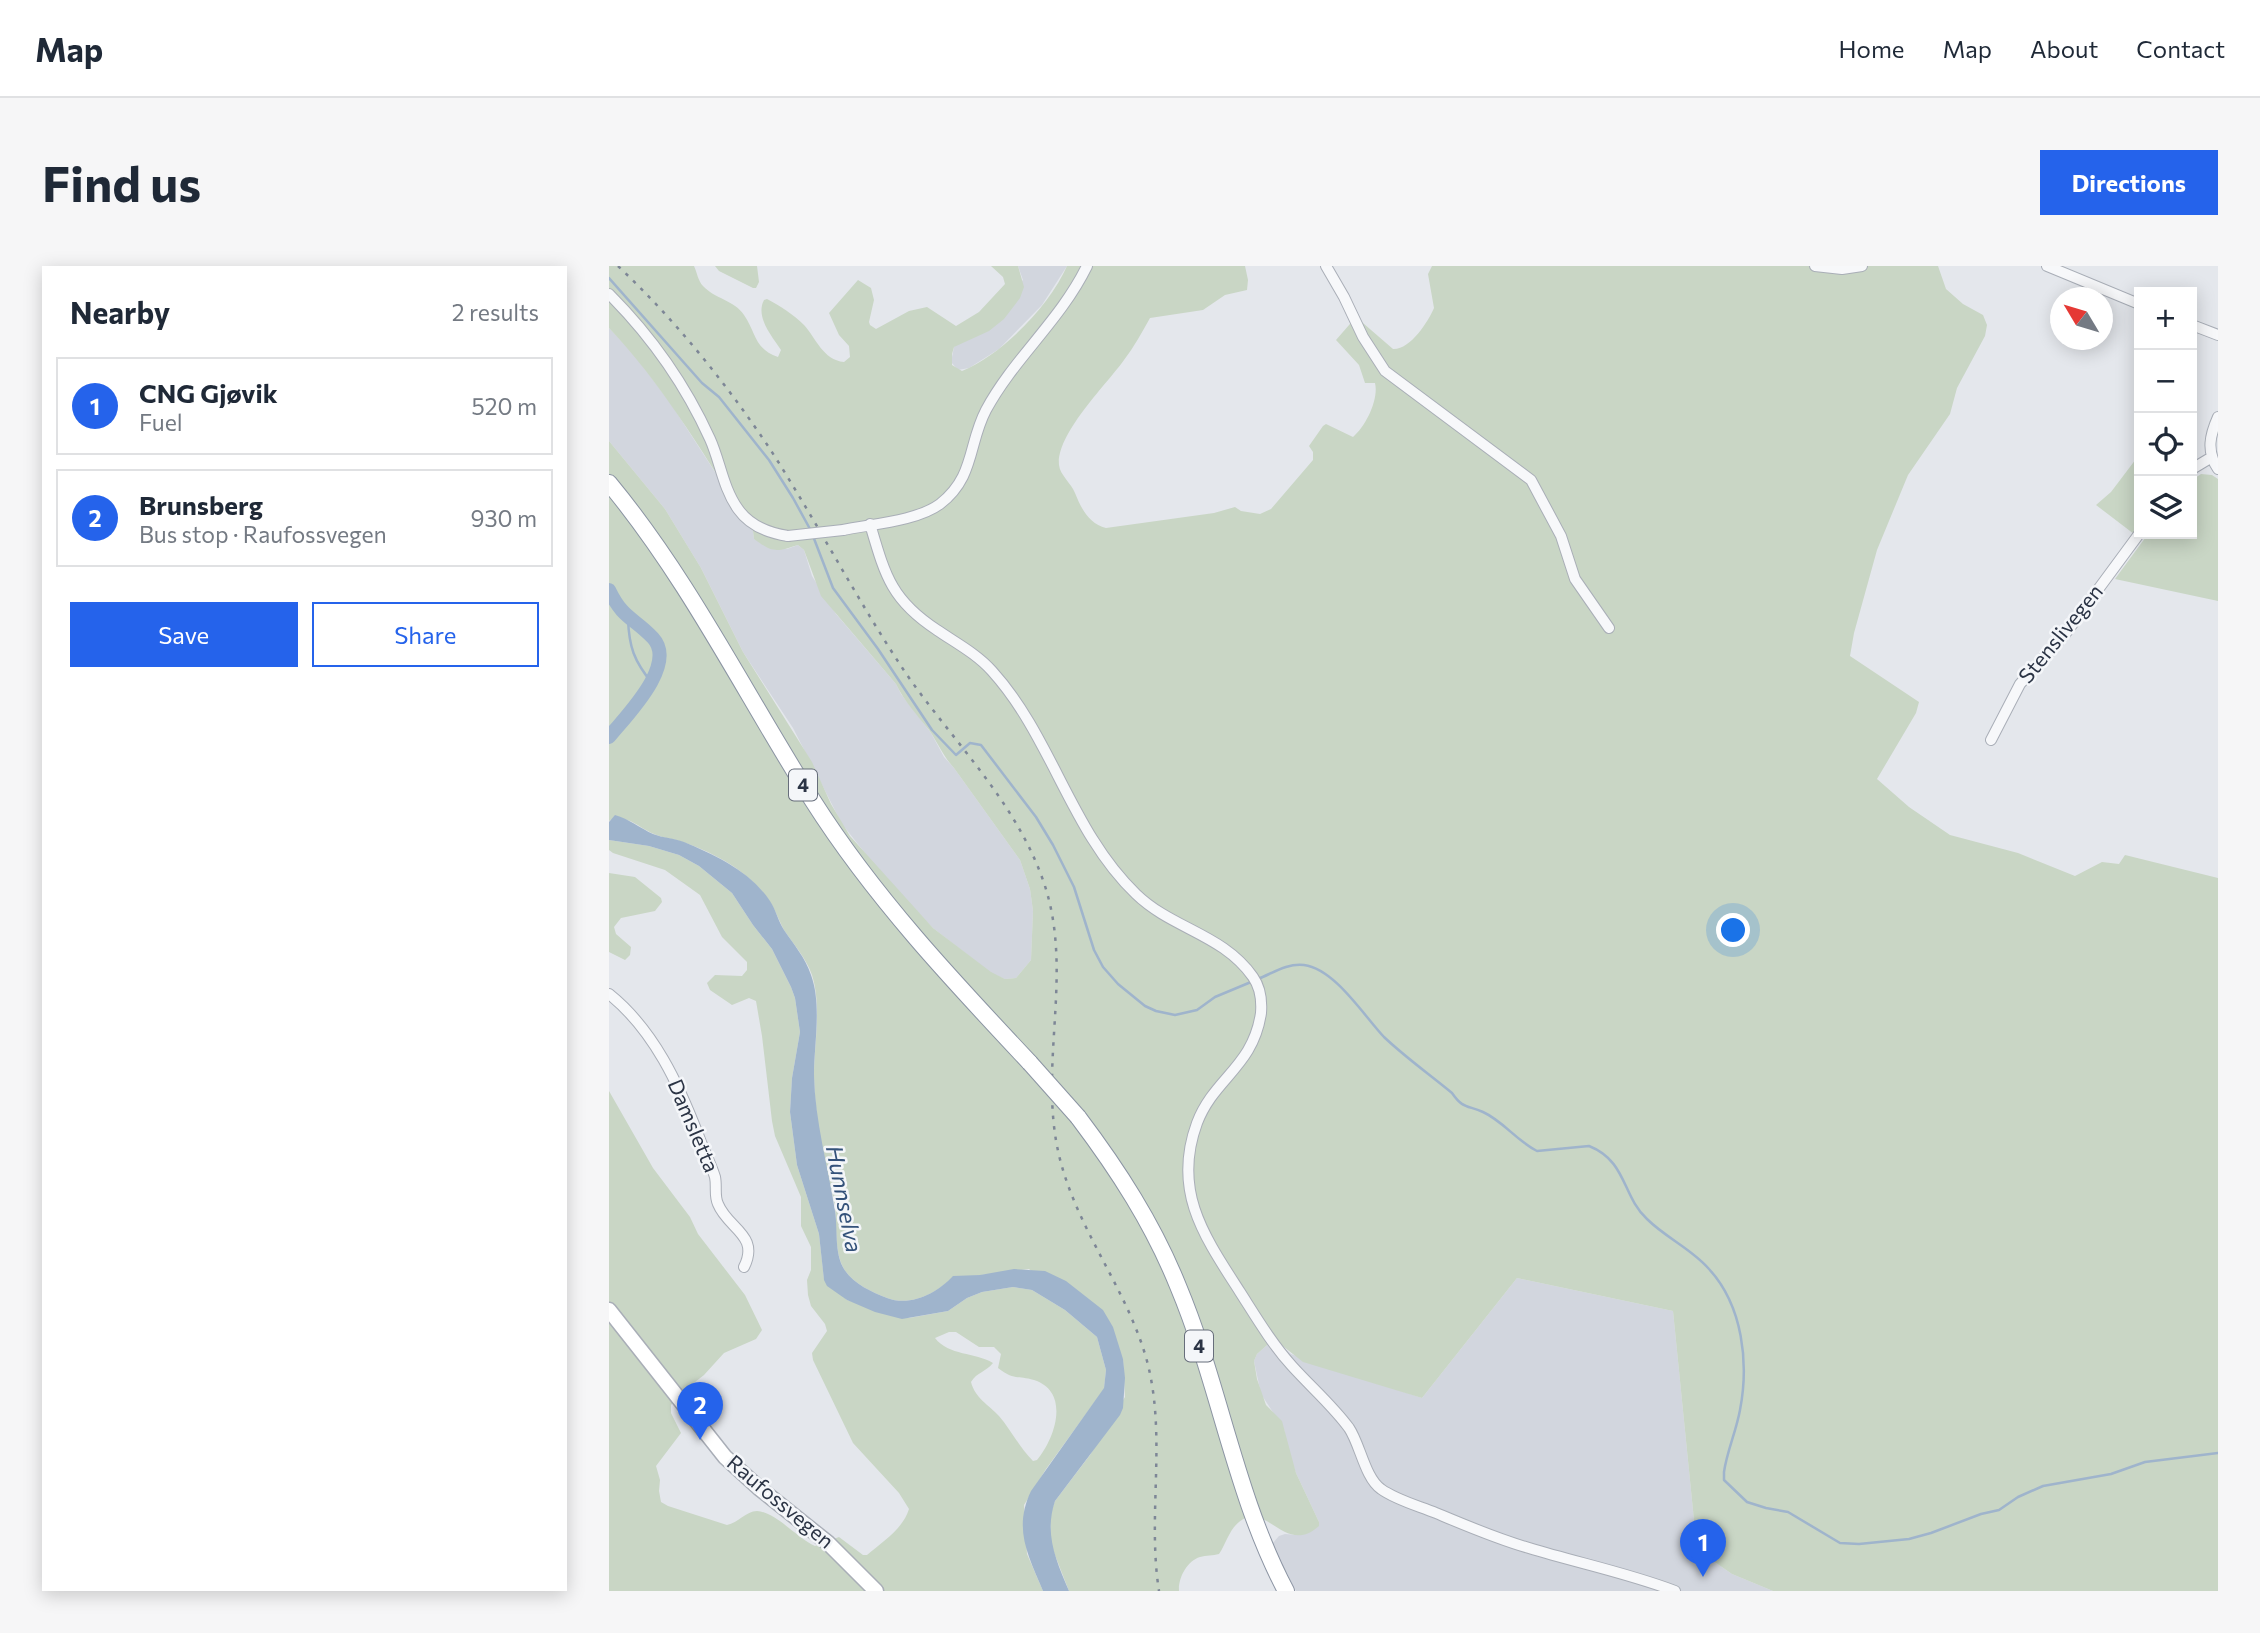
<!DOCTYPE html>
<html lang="en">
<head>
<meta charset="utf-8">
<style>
  body { margin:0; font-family:Commissioner,sans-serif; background:#f6f6f7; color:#1f2937 }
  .controls { position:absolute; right:21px; top:21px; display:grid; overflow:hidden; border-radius:0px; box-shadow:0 4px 18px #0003 }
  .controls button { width:63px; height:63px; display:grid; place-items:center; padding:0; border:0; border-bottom:2px solid #e0e1e3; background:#fff; color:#1f2937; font:35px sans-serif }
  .compass { position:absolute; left:1441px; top:21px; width:63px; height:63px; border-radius:50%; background:#fff; box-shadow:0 4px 18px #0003; rotate:308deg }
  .you { position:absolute; left:1125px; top:665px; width:24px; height:24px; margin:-18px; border:5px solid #fff; border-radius:50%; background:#1a73e8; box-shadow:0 0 0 10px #1a73e833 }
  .badge { display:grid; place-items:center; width:46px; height:46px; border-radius:50%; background:#2563eb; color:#fff; font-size:23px; font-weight:700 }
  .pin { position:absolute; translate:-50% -58px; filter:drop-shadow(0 2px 4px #0008) }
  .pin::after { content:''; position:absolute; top:37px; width:24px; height:21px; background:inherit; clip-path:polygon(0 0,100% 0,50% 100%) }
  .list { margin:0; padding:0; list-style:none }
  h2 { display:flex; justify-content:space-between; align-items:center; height:91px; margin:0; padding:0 28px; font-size:30px }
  h2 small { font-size:23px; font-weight:400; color:#747a83 }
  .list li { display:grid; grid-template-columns:46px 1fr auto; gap:21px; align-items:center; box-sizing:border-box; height:98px; margin:0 14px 14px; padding:0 14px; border:2px solid #e0e1e3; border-radius:0px }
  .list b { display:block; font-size:26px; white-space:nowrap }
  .list p { margin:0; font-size:23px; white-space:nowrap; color:#747a83 }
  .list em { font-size:23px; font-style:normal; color:#747a83 }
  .actions { display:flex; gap:14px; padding:21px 28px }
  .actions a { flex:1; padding:16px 0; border:2px solid #2563eb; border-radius:0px; text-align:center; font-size:24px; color:#2563eb }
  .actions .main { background:#2563eb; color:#fff }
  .icon { flex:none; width:38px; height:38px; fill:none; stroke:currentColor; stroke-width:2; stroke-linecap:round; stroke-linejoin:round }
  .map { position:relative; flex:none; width:1609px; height:1325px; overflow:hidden; border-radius:0px }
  header { display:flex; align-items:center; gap:42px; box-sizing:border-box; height:98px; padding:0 35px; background:#fff; border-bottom:2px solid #e0e1e3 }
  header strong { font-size:33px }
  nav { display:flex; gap:38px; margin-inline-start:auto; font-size:24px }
  .intro { display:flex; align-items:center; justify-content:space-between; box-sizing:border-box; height:168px; padding:0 42px }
  h1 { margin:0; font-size:49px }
  .button { padding:18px 32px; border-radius:0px; background:#2563eb; color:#fff; font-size:24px; font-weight:700 }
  main { display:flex; gap:42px; padding:0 42px }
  aside { flex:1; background:#fff; border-radius:0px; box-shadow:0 4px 18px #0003 }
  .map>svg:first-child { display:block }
  .built { fill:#d2d6de }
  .green { fill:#c9d6c5; fill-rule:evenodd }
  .water { fill:#9fb4cc }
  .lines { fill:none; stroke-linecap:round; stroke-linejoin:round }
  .stream { stroke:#9fb4cc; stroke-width:2.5 }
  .river { stroke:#9fb4cc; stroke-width:14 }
  .minor-casing { stroke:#a9aeb7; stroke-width:12 }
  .secondary-casing { stroke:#a9aeb7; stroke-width:17 }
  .trunk-casing { stroke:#8b94a3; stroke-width:18 }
  .minor { stroke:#f7f8fa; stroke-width:10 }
  .secondary { stroke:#fff; stroke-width:14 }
  .trunk { stroke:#fff; stroke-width:16 }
  .rail { stroke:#7d8696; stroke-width:2.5; stroke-dasharray:3.5 7; stroke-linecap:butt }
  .minor-bridge-casing { stroke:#a9aeb7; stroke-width:12; stroke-linecap:butt }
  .trunk-bridge-casing { stroke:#8b94a3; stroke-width:18; stroke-linecap:butt }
  .minor-bridge { stroke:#f7f8fa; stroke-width:10 }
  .trunk-bridge { stroke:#fff; stroke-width:16 }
  .labels { text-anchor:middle; stroke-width:5; stroke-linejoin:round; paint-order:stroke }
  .shield { fill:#f4f6f9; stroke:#676e7b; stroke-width:2 }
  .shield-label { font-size:19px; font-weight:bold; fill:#2b3445 }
  .street-label { font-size:21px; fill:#2b3445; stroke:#f4f6f9 }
  .water-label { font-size:23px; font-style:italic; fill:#34527a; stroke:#f4f6f9 }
</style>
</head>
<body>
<header>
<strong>Map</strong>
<nav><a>Home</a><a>Map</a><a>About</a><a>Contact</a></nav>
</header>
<div class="intro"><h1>Find us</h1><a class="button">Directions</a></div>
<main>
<aside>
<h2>Nearby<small>2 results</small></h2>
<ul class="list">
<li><span class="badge">1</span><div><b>CNG Gjøvik</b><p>Fuel</p></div><em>520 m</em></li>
<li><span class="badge">2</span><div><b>Brunsberg</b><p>Bus stop · Raufossvegen</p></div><em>930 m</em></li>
</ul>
<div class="actions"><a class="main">Save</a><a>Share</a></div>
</aside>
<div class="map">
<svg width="1609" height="1325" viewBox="0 0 1609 1325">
  <rect width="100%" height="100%" fill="#e4e7ec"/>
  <path class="built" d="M 409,0 L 458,0 L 433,39 L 390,83 L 360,102 L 349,104 L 342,96 L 345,81 L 414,14 Z
    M 0,62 L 24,87 L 62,138 L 144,265 L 145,273 L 178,283 L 189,279 L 195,284 L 203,310 L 227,348 L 287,418 L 292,428 L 322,467 L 335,491 L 345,502 L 411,594 L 421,623 L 424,645 L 422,694 L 407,712 L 396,713 L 382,707 L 324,662 L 271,606 L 233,558 L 184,462 L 134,386 L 92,302 L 56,243 L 0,175 Z
    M 908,1012 L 1064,1045 L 1088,1284 L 1123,1308 L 1164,1325 L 687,1325 L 663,1278 L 670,1270 L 676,1268 L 688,1269 L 710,1256 L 687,1207 L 678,1181 L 675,1163 L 652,1128 L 645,1095 L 648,1088 L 665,1073 L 682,1088 L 813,1132 Z"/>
  <path class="green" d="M 0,0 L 85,0 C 88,6 89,15 94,20 C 106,33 125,34 135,49 C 147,66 145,83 169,91 L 172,84 C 163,70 146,51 155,34 L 158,33 C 170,39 185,49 195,59 C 207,72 214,94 235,96 L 241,91 L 240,80 L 230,69 L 220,47 L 249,14 L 262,22 L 265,34 L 260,56 L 261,59 L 267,63 L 300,45 L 318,41 L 347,60 L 370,46 L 396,18 L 394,11 L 382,0 L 409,0 L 415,21 L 411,32 L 395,53 L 380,65 L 345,81 L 343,88 L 343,99 L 353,105 C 393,89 441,39 458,0 L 636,0 L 639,14 L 638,24 L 616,29 L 594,44 L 541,52 C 533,66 525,81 515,94 C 498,118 447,168 450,199 C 451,209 462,217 466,227 C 472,242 480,258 497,262 L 605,247 L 626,241 L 632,245 L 651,248 L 662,243 L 704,194 L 704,186 L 700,180 L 714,160 L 717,158 L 744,171 C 757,160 770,133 766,117 L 756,117 L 750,99 L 727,74 L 747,51 L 784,83 C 801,84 819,56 825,42 L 819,8 L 823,0 L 1329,0 L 1337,23 L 1354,38 L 1374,49 L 1378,59 L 1376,70 L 1348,122 L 1341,148 L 1299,209 L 1268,284 L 1245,367 L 1241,390 L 1310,436 L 1307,447 L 1268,513 L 1300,541 L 1341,569 L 1409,587 L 1466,610 L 1493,596 L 1510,598 L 1516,589 L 1609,612 L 1609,1325 L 1164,1325 L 1123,1308 L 1088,1284 L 1064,1045 L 908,1012 L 813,1132 L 694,1096 L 665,1073 L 648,1088 L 645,1095 L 648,1113 L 657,1139 L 673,1155 L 687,1207 L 710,1256 L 710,1260 C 676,1291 657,1233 630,1256 C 620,1264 617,1278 610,1288 C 604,1290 597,1289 591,1291 C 578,1295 569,1312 570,1325 L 460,1325 L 442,1279 L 441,1249 L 446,1235 L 481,1189 L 516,1131 L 514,1093 L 420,1003 L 356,1011 L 345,1010 C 328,1027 302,1041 278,1032 C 263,1026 244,1018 235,1003 C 225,985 228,960 226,940 C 223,925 218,909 215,894 C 209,866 206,838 205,810 C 205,778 213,741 203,709 C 197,692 185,679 175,664 C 170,655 167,645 161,636 C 142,606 103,585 70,575 C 62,572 53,572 45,568 C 26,560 23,550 1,554 L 0,556 L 0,175 L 56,243 L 92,302 L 134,386 L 203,496 L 222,538 L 241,570 L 324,662 L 382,706 L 396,713 L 407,712 L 422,694 L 424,645 L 421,623 L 411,594 L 345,502 C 334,490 329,477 320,464 C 308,449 295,435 287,418 L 212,330 L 195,284 L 189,279 C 167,286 164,287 145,273 L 144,265 C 99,196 57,122 0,62 Z
    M 106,0 L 148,0 L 150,16 L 147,22 L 144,22 L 110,5 Z
    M 1530,189 L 1530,261 L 1525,268 L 1487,239 L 1502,226 Z
    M 1592,208 L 1603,209 L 1609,213 L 1609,335 L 1506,313 L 1539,268 L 1583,268 L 1583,214 Z
    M 0,574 L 40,580 L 70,589 L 90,600 L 123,627 L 144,659 L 163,683 L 182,721 L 186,732 L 191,766 L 183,812 L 181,846 L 188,899 L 210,968 L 215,1013 L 238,1034 L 300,1052 L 339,1045 L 358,1032 L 373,1026 L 404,1021 L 423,1024 L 456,1044 L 488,1071 L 497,1104 L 495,1123 L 437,1203 L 415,1239 L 418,1288 L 434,1325 L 0,1325 L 0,825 L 44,902 L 81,951 L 89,968 L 136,1029 L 153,1064 L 147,1073 L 115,1087 L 95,1109 L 72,1127 L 62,1139 L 62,1147 L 72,1167 L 47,1200 L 51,1214 L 50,1225 L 52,1236 L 59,1240 L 118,1259 C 129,1257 137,1245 148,1245 C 167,1246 189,1273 206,1280 L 230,1271 L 254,1289 L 258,1289 C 273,1276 294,1263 300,1243 L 290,1227 L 244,1177 L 204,1094 L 203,1087 L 218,1065 L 216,1058 L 202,1040 L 199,1029 L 198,1014 L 202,1004 L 202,981 L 192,960 L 192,931 L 166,870 L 163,855 L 153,770 L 147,735 L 140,732 L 123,739 L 101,724 L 98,717 L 106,709 L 133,710 L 138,704 L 138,696 L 113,671 L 91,629 L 56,604 L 4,587 L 0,584 ZM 340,1066 L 347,1066 L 370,1081 L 385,1081 L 392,1088 L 389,1102 C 406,1115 408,1109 425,1114 C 462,1126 446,1173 428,1194 L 424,1195 C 410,1181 402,1164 390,1150 C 380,1139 366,1132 362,1116 C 368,1106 377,1106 384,1097 C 366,1086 340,1090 326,1072 Z
    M 0,607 L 26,611 L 52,632 L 53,636 L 46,645 L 12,652 L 5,661 L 7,668 L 22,681 L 21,689 L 16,694 L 0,686 Z"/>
  <path class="water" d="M 6,549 C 20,553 31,562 44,568 C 54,572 65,572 75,576 C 106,589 141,605 161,635 C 167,644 169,655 175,664 C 185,679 196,691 202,709 C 213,739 205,778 205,809 C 206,856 219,900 226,945 C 229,964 225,986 235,1003 C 244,1018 263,1026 278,1032 C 302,1041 328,1027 344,1010 L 371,1009 L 405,1003 L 436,1005 L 457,1015 L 494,1044 L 504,1061 L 514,1093 L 516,1112 L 514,1142 L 511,1149 L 446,1235 C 435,1268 447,1294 460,1325 L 434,1325 C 419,1289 404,1263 422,1225 L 495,1122 L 497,1104 L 488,1071 L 456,1044 L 423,1024 L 404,1021 L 373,1026 L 358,1032 L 339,1045 L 293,1053 L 266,1046 L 238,1034 L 218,1020 L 215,1014 L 210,968 L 188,899 L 181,846 L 183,812 L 191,766 L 186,732 L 182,721 L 163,683 L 144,659 L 123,627 L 90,600 L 70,589 L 40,580 L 0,574 L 0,556 Z"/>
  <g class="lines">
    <path class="stream" d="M 0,12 L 93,117 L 110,131 L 160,194 L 184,232 L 201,263
      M 204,270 L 224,322 L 269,383 L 323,464 L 347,489 L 361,477 L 372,479 L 427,551 L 444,579 L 465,621 L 485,684 L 494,701 L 509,718 L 536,740 L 547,745 L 566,749 L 588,744 L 606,731 L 642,716
      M 19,353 C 20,381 25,395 43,417
      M 649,713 C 664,707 678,697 695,699 C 726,703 755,750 775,771 C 796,791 820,808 843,827 C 854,843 858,839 874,846 C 894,855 908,875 928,885 L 980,880 C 1018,895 1013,930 1038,953 C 1057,972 1083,983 1100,1003 C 1134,1040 1140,1097 1131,1144 C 1127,1166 1118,1185 1115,1206 L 1115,1214 L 1138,1236 L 1157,1242 L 1179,1246 L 1231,1277 L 1250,1278 L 1300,1273 L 1322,1267 L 1372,1248 L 1390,1244 L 1409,1231 L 1434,1220 L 1502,1208 L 1536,1196 L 1609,1187"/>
    <path class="river" d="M 0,324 C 14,353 24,351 44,372 C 69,399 16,451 0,471"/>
    <defs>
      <path id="minor" d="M 717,0 L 735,31 L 754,71 L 776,105 L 922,214 L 952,270 L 966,313 L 1000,362
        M 1206,0 L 1233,3 L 1253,0
        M 1438,0 L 1530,38
        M 0,28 C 42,70 76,118 101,173 C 111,195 114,222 129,243 C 141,260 159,267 179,270
        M 1583,59 L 1609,69
        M 1609,151 C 1601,169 1597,185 1609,203
        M 1583,203 L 1603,191
        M 261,258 C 276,309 282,334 328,364 C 347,377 368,388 383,405 C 443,471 462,566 527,628 C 563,663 614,668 644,711 C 651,721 653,734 652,747 C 644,801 605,812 588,857 C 563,925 595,970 631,1026 C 647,1051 663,1078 683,1100 C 702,1121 724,1140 740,1162 C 751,1178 756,1212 772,1223 C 787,1234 810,1240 827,1247 C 858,1260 888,1273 920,1282 C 969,1297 1019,1307 1066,1325
        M 234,264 C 263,258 308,255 331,238 C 366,211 359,178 377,144 C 405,92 451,55 478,0
        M 1382,474 L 1411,418 L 1457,367 L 1530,268
        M 0,728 C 45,764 70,819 90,871 C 95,885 102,898 106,911 C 108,920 105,930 109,938 C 119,963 151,969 135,1001"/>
      <path id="secondary" d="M 0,1044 L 116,1191 L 150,1222 L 219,1277 L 267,1325"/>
      <path id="trunk" d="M 0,217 C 81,315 136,428 204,535 C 265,631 343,714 421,797
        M 469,851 C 509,904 544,958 569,1020 C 611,1120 626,1229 677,1325"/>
    </defs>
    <use href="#minor" class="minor-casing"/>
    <use href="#secondary" class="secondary-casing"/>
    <use href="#trunk" class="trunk-casing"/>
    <use href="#minor" class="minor"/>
    <use href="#secondary" class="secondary"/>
    <use href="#trunk" class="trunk"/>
    <path class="rail" d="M 9,0 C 67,55 117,117 161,183 C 208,256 248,334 296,406 C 344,476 407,535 435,617 C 463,700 434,784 446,868 C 458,953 516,1015 538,1095 C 558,1171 538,1249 550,1325"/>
    <defs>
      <path id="minor-bridge" d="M 179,270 L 234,264"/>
      <path id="trunk-bridge" d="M 421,797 L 469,851"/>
    </defs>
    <use href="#minor-bridge" class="minor-bridge-casing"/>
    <use href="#trunk-bridge" class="trunk-bridge-casing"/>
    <use href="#minor-bridge" class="minor-bridge"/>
    <use href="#trunk-bridge" class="trunk-bridge"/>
  </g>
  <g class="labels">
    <g class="shield">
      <rect x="180" y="503.5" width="28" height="31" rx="5"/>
      <rect x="576" y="1064.5" width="28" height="31" rx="5"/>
    </g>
    <g class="shield-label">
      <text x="194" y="526">4</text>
      <text x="590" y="1087">4</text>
    </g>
    <g class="street-label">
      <text transform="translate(1452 368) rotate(-51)" y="7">Stenslivegen</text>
      <text transform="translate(84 860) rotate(67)" y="7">Damsletta</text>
      <text transform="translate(171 1236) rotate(40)" y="7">Raufossvegen</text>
    </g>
    <g class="water-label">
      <text transform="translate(235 933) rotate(79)" y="8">Hunnselva</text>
    </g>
  </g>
</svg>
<div class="controls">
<button>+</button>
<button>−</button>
<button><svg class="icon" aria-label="locate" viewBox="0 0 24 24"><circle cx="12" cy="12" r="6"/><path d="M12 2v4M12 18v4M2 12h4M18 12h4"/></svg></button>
<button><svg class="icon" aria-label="layers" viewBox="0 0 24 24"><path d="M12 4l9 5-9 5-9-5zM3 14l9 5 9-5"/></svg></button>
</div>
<svg class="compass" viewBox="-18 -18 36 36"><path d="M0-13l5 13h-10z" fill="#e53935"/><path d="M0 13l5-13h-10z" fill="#747a83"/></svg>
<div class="you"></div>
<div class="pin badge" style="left:1094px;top:1311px">1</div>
<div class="pin badge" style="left:91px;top:1174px">2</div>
</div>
</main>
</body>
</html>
